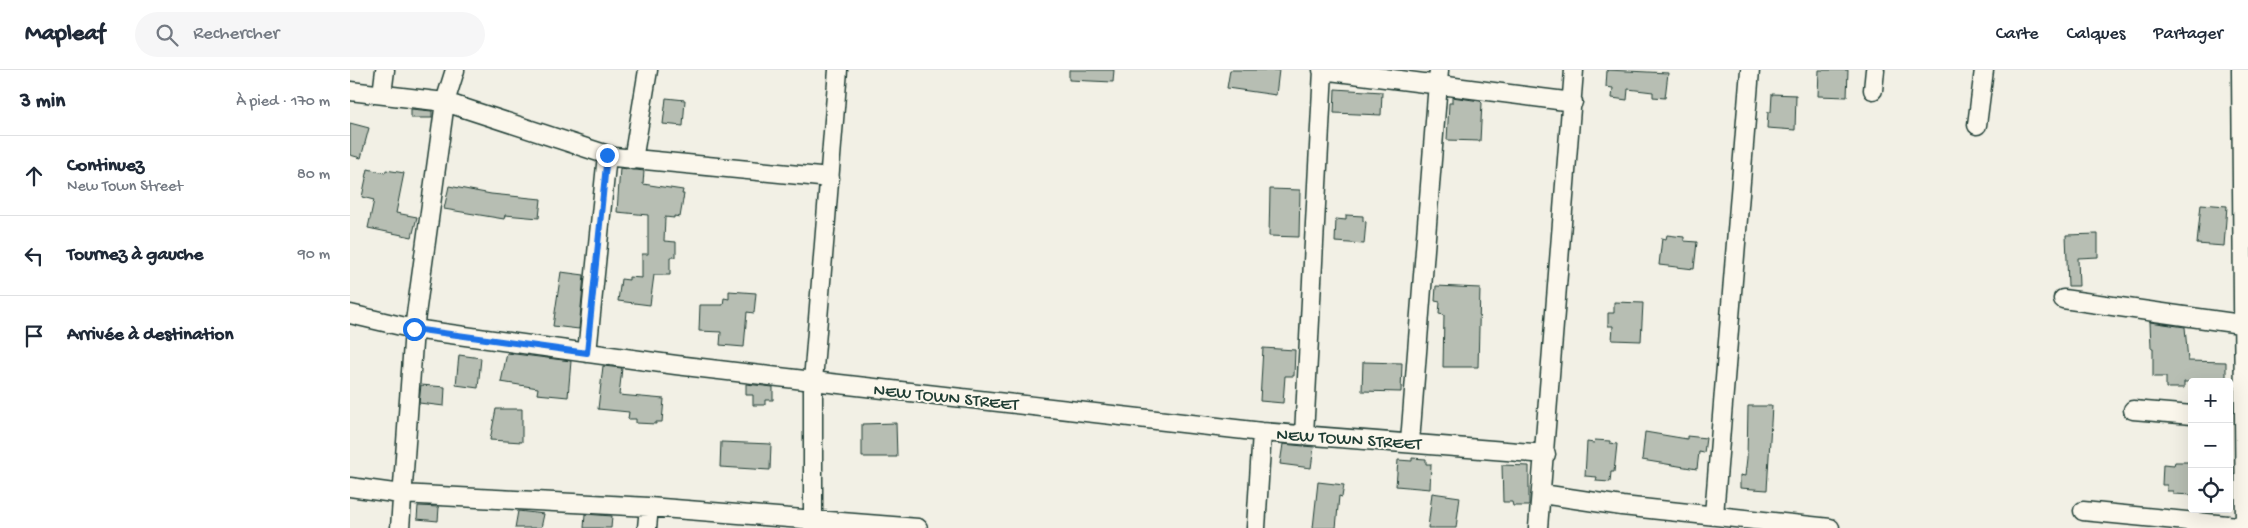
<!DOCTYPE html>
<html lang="fr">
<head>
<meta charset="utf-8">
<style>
  body { margin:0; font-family:"Gochi Hand",sans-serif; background:#f6f6f7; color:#1f2937 }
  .controls { position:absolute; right:15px; bottom:15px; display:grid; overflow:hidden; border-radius:5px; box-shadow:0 5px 20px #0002 }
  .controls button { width:45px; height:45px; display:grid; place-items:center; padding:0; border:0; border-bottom:1px solid #e0e1e3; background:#fff; color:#1f2937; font:25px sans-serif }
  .stop { position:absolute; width:15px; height:15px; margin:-11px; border:4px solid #1a73e8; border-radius:50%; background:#fff }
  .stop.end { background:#1a73e8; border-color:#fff; box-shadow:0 1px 5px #0008 }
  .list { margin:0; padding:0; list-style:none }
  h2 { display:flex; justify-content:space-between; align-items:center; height:65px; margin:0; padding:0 20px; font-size:21px }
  h2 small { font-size:16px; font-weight:400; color:#747a83 }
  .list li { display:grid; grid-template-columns:32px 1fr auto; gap:15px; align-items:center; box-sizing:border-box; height:80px; padding:0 20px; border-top:1px solid #e0e1e3 }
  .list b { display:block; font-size:19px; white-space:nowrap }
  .list p { margin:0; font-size:16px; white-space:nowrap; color:#747a83 }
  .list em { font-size:16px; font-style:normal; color:#747a83 }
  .icon { flex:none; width:28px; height:28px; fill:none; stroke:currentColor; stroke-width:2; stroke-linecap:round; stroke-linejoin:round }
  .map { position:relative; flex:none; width:1898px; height:458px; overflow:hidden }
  header { display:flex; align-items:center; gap:30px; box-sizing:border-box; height:70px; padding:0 25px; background:#fff; border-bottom:1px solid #e0e1e3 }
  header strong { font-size:24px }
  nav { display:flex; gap:28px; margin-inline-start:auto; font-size:18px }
  .search { width:350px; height:45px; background:#f6f6f7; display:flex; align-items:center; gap:12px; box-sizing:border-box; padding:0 18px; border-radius:28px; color:#747a83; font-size:19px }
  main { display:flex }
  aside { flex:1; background:#fff }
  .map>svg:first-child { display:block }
  .building { fill:#b7beb3; stroke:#1f3d34 }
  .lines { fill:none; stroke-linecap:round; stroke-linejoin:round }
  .minor-casing { stroke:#1f3d34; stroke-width:21 }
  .minor { stroke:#fbf7ec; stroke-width:18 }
  .route { stroke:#1a73e8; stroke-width:6 }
  .labels { text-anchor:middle; stroke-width:4; stroke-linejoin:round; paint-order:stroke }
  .street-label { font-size:18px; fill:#1f3d34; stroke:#fbf7ec }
</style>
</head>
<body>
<header>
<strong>Mapleaf</strong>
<div class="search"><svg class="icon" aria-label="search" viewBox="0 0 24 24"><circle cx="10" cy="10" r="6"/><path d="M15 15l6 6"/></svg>Rechercher</div>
<nav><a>Carte</a><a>Calques</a><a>Partager</a></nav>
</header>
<main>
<aside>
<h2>3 min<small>À pied · 170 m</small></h2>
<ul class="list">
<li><svg class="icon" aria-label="ahead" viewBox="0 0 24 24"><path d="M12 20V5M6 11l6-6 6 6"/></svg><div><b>Continuez</b><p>New Town Street</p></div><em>80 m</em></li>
<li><svg class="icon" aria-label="left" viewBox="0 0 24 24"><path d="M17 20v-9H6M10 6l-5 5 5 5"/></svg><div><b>Tournez à gauche</b></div><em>90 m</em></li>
<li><svg class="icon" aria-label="arrive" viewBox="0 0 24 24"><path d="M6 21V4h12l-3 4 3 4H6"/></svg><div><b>Arrivée à destination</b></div></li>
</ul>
</aside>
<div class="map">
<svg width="1898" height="458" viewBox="0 0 1898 458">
  <rect width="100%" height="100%" fill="#f2f0e5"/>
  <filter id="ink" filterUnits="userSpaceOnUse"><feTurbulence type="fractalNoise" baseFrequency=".02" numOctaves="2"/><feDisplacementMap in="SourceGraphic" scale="10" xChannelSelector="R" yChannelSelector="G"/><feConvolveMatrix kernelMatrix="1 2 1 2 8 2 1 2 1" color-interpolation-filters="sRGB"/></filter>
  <g filter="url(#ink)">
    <path class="building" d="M 719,0 L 764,0 L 763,12 L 719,10 Z
      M 880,0 L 929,0 L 926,25 L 877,18 Z
      M 1257,0 L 1318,3 L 1315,28 L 1303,27 L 1303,22 L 1278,19 L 1277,30 L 1262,28 L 1263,18 L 1256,17 Z
      M 1469,0 L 1498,0 L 1497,27 L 1468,26 Z
      M 985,19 L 1032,22 L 1031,45 L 984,43 Z
      M 1422,24 L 1446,25 L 1445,60 L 1417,58 L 1418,42 L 1421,42 Z
      M 1102,27 L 1130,31 L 1132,33 L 1130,71 L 1097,70 L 1099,33 L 1102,33 Z
      M 316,28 L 335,30 L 333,56 L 313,54 Z
      M 61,39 L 82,41 L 82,48 L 61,48 Z
      M 0,53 L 19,58 L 11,88 L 0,85 Z
      M 270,98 L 294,101 L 293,114 L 333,120 L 332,124 L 334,124 L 330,147 L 324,146 L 324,148 L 315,147 L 314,171 L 326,172 L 326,187 L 320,187 L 320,205 L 304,205 L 300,235 L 268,231 L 271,209 L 279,210 L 279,207 L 292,208 L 292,184 L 298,184 L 298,145 L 267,142 Z
      M 18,99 L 35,103 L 36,100 L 54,103 L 46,143 L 67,147 L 62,167 L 18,158 L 24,130 L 12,127 Z
      M 99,116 L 141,124 L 191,129 L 189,148 L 155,145 L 154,149 L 94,139 Z
      M 920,119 L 950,120 L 949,167 L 919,166 Z
      M 1851,134 L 1877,136 L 1874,176 L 1847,174 Z
      M 996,145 L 1013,146 L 1013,151 L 1016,152 L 1014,174 L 985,172 L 986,149 L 996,150 Z
      M 1748,164 L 1748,187 L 1728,188 L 1729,216 L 1718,216 L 1716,165 Z
      M 1317,165 L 1334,167 L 1334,171 L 1347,172 L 1344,199 L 1309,195 L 1312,168 L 1316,169 Z
      M 211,202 L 234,205 L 229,259 L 203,256 Z
      M 1086,216 L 1130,218 L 1128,297 L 1093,297 L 1094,245 L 1089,244 L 1090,232 L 1085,231 Z
      M 379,221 L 406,223 L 404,243 L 397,242 L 394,277 L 370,275 L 371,262 L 349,261 L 350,235 L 373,235 L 374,228 L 379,229 Z
      M 1264,232 L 1293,233 L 1291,271 L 1262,270 L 1263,256 L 1258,256 L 1258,243 L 1264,243 Z
      M 1800,252 L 1835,257 L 1838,291 L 1876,292 L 1876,312 L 1834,312 L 1834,318 L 1816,318 L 1816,307 L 1803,307 L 1803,278 L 1801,278 Z
      M 913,278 L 945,280 L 944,306 L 935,306 L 933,333 L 910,331 Z
      M 157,283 L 221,291 L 218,327 L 187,324 L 188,318 L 151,312 Z
      M 109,285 L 131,288 L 128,318 L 106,315 Z
      M 1013,292 L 1052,293 L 1051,322 L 1012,321 Z
      M 253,296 L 272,298 L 269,325 L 314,329 L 312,352 L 306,352 L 306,354 L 286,353 L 286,349 L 278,349 L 279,342 L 248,339 Z
      M 396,314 L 423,317 L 423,330 L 415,330 L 415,335 L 403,335 L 403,325 L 396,325 Z
      M 71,315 L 95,317 L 94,336 L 69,333 Z
      M 1398,336 L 1422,336 L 1417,420 L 1390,418 L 1390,405 L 1395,406 L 1397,388 Z
      M 146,339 L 172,339 L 172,372 L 140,370 Z
      M 546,353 L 547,387 L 512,387 L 512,354 Z
      M 1295,362 L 1337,369 L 1337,366 L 1356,368 L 1354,383 L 1349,382 L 1347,399 L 1292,390 Z
      M 1245,370 L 1260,371 L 1260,373 L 1267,374 L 1264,402 L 1261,402 L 1260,412 L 1246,411 L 1247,407 L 1235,406 L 1237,372 L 1244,373 Z
      M 371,372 L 421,374 L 420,400 L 370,397 Z
      M 933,374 L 964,377 L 961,398 L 930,394 Z
      M 1062,388 L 1076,389 L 1076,394 L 1081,394 L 1080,419 L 1046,416 L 1048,390 L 1062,391 Z
      M 1825,392 L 1842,392 L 1842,425 L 1823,424 L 1823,421 L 1817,421 L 1817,415 L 1812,415 L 1813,394 L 1824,395 Z
      M 1152,395 L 1179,396 L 1179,436 L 1163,436 L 1162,432 L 1153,432 Z
      M 968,412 L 994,415 L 992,427 L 989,426 L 986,458 L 963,458 Z
      M 1082,423 L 1110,427 L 1106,458 L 1078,458 Z
      M 68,436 L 89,437 L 88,451 L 67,449 Z
      M 168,441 L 194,444 L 191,458 L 165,458 Z
      M 235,444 L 262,446 L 261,458 L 234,458 Z"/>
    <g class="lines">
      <defs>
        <path id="minor" d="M 972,0 L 1223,32
          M 1891,0 L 1895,457
          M 1523,20 L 1525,0
          M 0,21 L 95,32 L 264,87 L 480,108
          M 32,24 L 35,0
          M 1627,55 L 1634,0
          M 283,90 L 298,0
          M 1713,229 L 1898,255
          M 0,244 L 64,259 L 326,295 L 463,311 L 912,362 L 1196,384
          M 237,283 L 257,85
          M 1783,340 L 1842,345
          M 954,365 L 973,0
          M 1060,372 L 1089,0
          M 0,417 L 51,424 L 299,437 L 568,458
          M 1192,424 L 1272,436 L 1480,458
          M 1733,441 L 1898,457
          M 1364,445 L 1400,0
          M 50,458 L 64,259 L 95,32 L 105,0
          M 297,458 L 299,437
          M 463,458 L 463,311 L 488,0
          M 906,458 L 912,362
          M 1188,458 L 1224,0"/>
      </defs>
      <use href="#minor" class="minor-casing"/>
      <use href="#minor" class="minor"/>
    </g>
  </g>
  <g class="lines" filter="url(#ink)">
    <path class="route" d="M 64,259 L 237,283 L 257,85"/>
  </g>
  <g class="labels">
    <g class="street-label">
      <text transform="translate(596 326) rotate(6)" y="6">NEW TOWN STREET</text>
      <text transform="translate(999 368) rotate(4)" y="6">NEW TOWN STREET</text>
    </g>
  </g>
</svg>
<div class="controls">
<button>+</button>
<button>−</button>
<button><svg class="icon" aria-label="locate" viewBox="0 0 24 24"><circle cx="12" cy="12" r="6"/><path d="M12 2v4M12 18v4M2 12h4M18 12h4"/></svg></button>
</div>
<div class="stop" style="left:64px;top:259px"></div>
<div class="stop end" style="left:257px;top:85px"></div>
</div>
</main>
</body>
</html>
